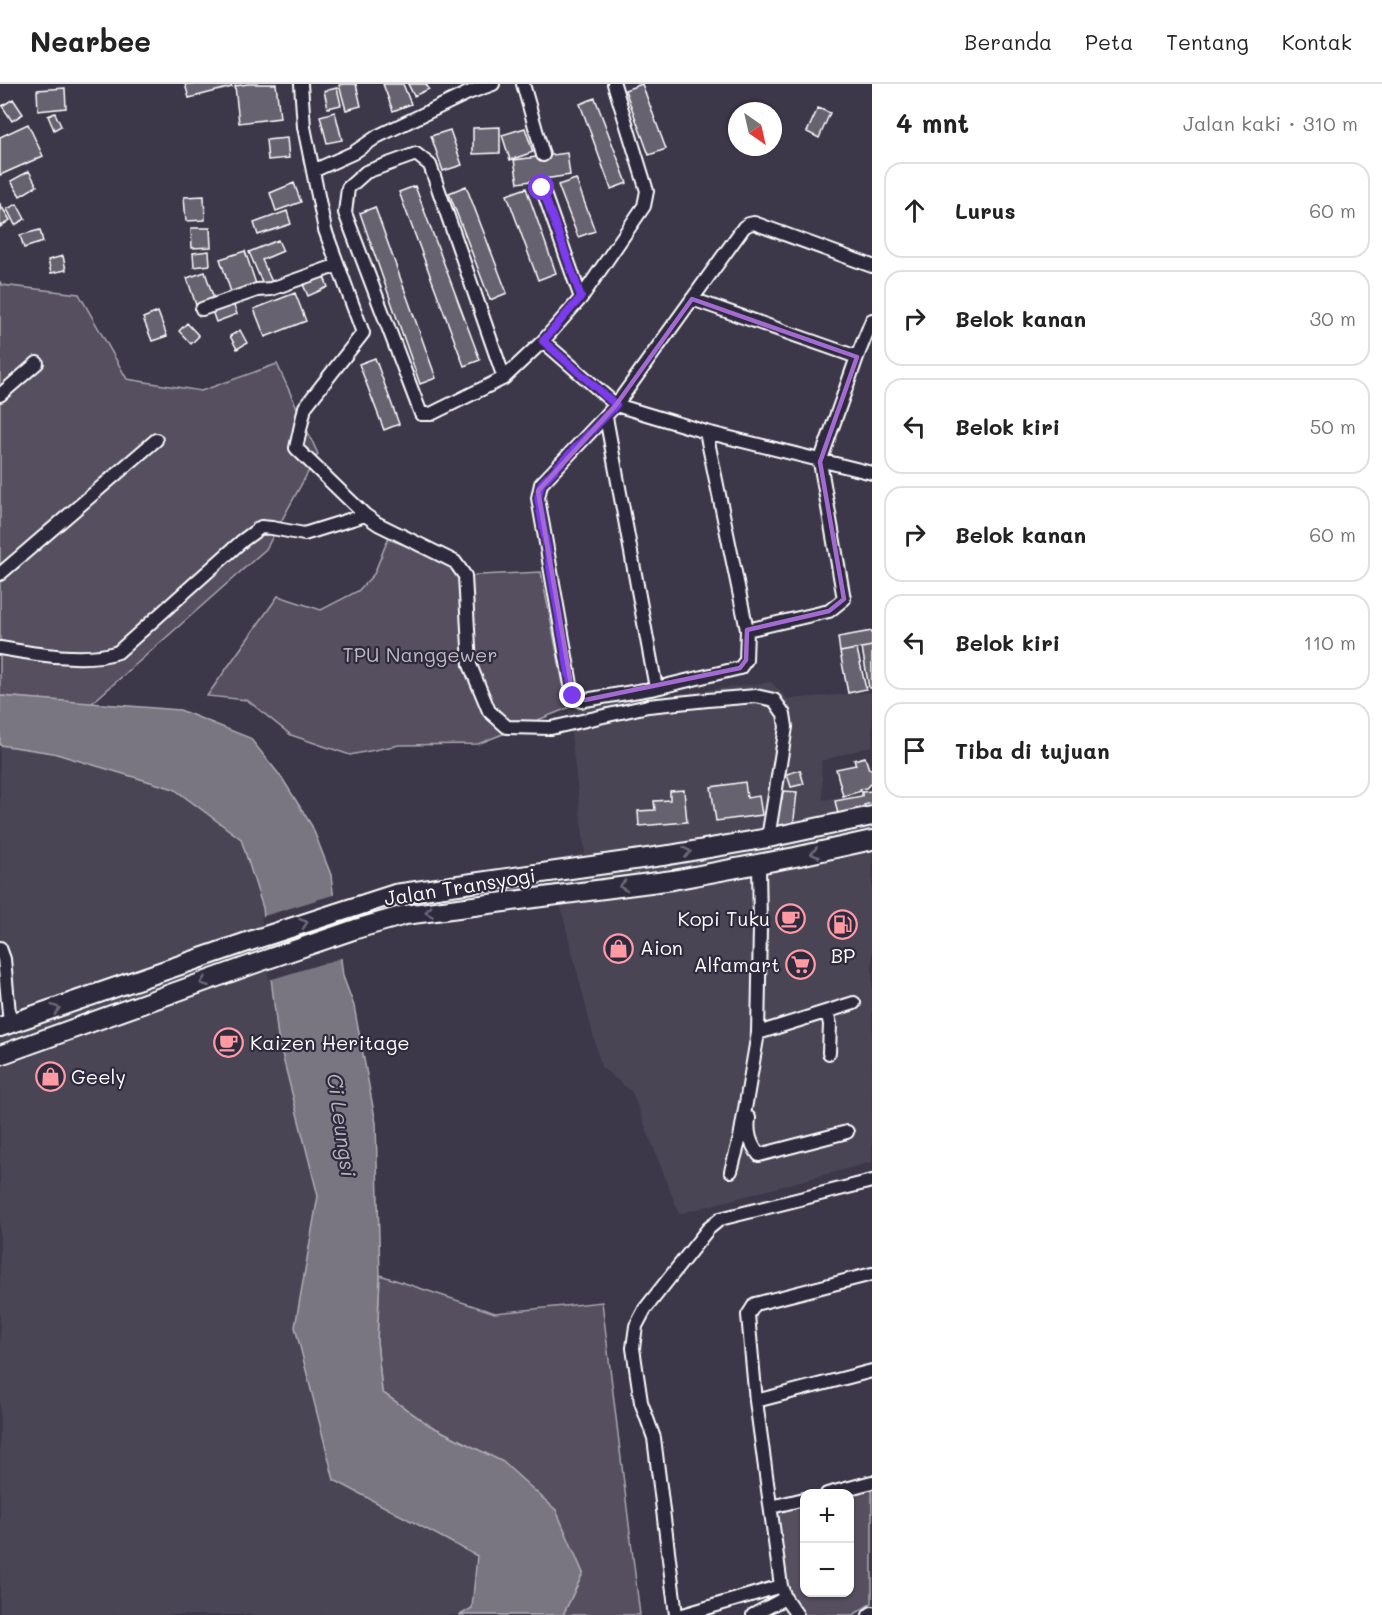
<!DOCTYPE html>
<html lang="id">
<head>
<meta charset="utf-8">
<style>
  body { margin:0; font-family:Mali,sans-serif; background:#f2f2f2; color:#222 }
  .controls { position:absolute; right:18px; bottom:18px; display:grid; overflow:hidden; border-radius:12px; box-shadow:0 2px 4px #0004 }
  .controls button { width:54px; height:54px; display:grid; place-items:center; padding:0; border:0; border-bottom:2px solid #e0e0e0; background:#fff; color:#222; font:30px sans-serif }
  .compass { position:absolute; left:728px; top:18px; width:54px; height:54px; border-radius:50%; background:#fff; box-shadow:0 2px 4px #0004; rotate:146deg }
  .stop { position:absolute; width:18px; height:18px; margin:-14px; border:4px solid #7c3aed; border-radius:50%; background:#fff }
  .stop.end { background:#7c3aed; border-color:#fff; box-shadow:0 2px 6px #0008 }
  .list { margin:0; padding:0; list-style:none }
  h2 { display:flex; justify-content:space-between; align-items:center; height:78px; margin:0; padding:0 24px; font-size:26px }
  h2 small { font-size:20px; font-weight:400; color:#767676 }
  .list li { display:grid; grid-template-columns:39px 1fr auto; gap:18px; align-items:center; box-sizing:border-box; height:96px; margin:0 12px 12px; padding:0 12px; border:2px solid #e0e0e0; border-radius:18px }
  .list b { display:block; font-size:22px; white-space:nowrap }
  .list em { font-size:20px; font-style:normal; color:#767676 }
  .icon { flex:none; width:33px; height:33px; fill:none; stroke:currentColor; stroke-width:2; stroke-linecap:round; stroke-linejoin:round }
  .map { position:relative; flex:none; width:872px; height:1531px; overflow:hidden }
  header { display:flex; align-items:center; gap:36px; box-sizing:border-box; height:84px; padding:0 30px; background:#fff; border-bottom:2px solid #e0e0e0 }
  header strong { font-size:28px }
  nav { display:flex; gap:33px; margin-inline-start:auto; font-size:21px }
  main { display:flex }
  aside { flex:1; background:#fff }
  .map>svg:first-child { display:block }
  .built { fill:#494455 }
  .green { fill:#555060; stroke:#aaa8b0; stroke-width:1.5 }
  .water { fill:#797682; stroke:#afadb4; stroke-width:1.5 }
  .pier { fill:#3c3749 }
  .building { fill:#666270; stroke:#fff; stroke-width:1.5 }
  .lines { fill:none; stroke-linecap:round; stroke-linejoin:round }
  .minor-casing { stroke:#fff; stroke-width:16 }
  .highway-casing { stroke:#fff; stroke-width:22 }
  .minor { stroke:#2f2a3d; stroke-width:12 }
  .highway { stroke:#2f2a3d; stroke-width:18 }
  .oneway { stroke:#6d6a77 }
  .route { stroke:#7c3aed; stroke-width:8 }
  .marked { fill:none; stroke:#a36bd2; stroke-width:4.5; stroke-linejoin:round }
  .labels { text-anchor:middle; stroke-width:4.5; stroke-linejoin:round; paint-order:stroke }
  .park-label { font-size:20px; fill:#bbb9bf; stroke:#2f2a3d }
  .street-label { font-size:20px; fill:#fff; stroke:#2f2a3d }
  .poi-label { font-size:20px; fill:#fff; stroke:#2f2a3d; text-anchor:start }
  .water-label { font-size:21px; font-style:italic; fill:#b5b4ba; stroke:#2f2a3d }
</style>
</head>
<body>
<header>
<strong>Nearbee</strong>
<nav><a>Beranda</a><a>Peta</a><a>Tentang</a><a>Kontak</a></nav>
</header>
<main>
<div class="map">
<svg width="872" height="1531" viewBox="0 0 872 1531">
  <rect width="100%" height="100%" fill="#3c3749"/>
  <filter id="ink" filterUnits="userSpaceOnUse"><feTurbulence type="fractalNoise" baseFrequency=".0167" numOctaves="2"/><feDisplacementMap in="SourceGraphic" scale="12" xChannelSelector="R" yChannelSelector="G"/><feConvolveMatrix kernelMatrix="1 2 1 2 8 2 1 2 1" color-interpolation-filters="sRGB"/></filter>
  <g filter="url(#ink)">
    <path class="built" d="M 771,598 L 788,615 L 872,608 L 872,662 L 821,677 L 823,716 L 872,707 L 872,1078 L 679,1130 L 632,1008 L 601,983 L 549,776 L 585,770 L 568,624 Z
      M 0,660 L 53,669 L 175,705 L 241,755 L 263,824 L 278,954 L 318,1112 L 295,1243 L 333,1395 L 477,1472 L 472,1524 L 460,1531 L 0,1531 Z"/>
    <path class="green" d="M 0,198 L 2,201 L 79,210 L 127,295 L 201,307 L 277,280 L 318,370 L 266,465 L 91,620 L 0,612 Z
      M 388,455 L 439,474 L 466,494 L 479,491 L 541,488 L 568,624 L 478,660 L 399,661 L 350,671 L 291,651 L 247,616 L 207,612 L 278,512 L 321,526 L 358,507 L 374,490 Z
      M 380,1191 L 495,1229 L 602,1218 L 640,1531 L 563,1531 L 583,1489 L 503,1378 L 429,1341 L 382,1308 L 377,1257 Z
      M 872,1401 L 872,1519 L 853,1531 L 800,1531 L 789,1516 L 777,1428 L 804,1418 L 804,1508 L 850,1508 L 850,1410 Z"/>
    <path class="water" d="M 0,612 L 180,626 L 250,654 L 282,694 L 312,742 L 331,791 L 343,892 L 354,922 L 376,1039 L 380,1191 L 377,1257 L 382,1308 L 429,1341 L 503,1378 L 556,1426 L 583,1489 L 563,1531 L 460,1531 L 472,1524 L 477,1472 L 334,1396 L 295,1243 L 318,1112 L 278,954 L 263,824 L 241,755 L 174,705 L 53,669 L 0,661 Z"/>
    <path class="pier" d="M 336,810 L 340,839 L 265,862 L 261,833 Z
      M 340,843 L 344,873 L 269,896 L 265,866 Z"/>
    <path class="building" d="M 185,0 L 231,0 L 232,3 L 189,14 Z
      M 248,0 L 276,0 L 280,34 L 239,39 L 235,2 Z
      M 344,0 L 356,0 L 361,22 L 346,26 L 339,1 Z
      M 383,0 L 403,0 L 411,20 L 393,27 Z
      M 408,0 L 426,0 L 429,5 L 414,12 Z
      M 642,0 L 666,65 L 649,71 L 625,6 Z
      M 65,4 L 66,24 L 38,27 L 37,6 Z
      M 337,4 L 341,21 L 328,24 L 324,7 Z
      M 595,14 L 627,99 L 611,105 L 580,20 Z
      M 13,15 L 23,30 L 12,37 L 2,22 Z
      M 818,24 L 830,29 L 819,54 L 807,48 Z
      M 335,28 L 342,56 L 327,59 L 320,32 Z
      M 55,29 L 61,42 L 54,46 L 48,32 Z
      M 28,40 L 43,72 L 0,91 L 0,53 Z
      M 500,43 L 500,69 L 473,70 L 473,44 Z
      M 525,44 L 533,68 L 510,76 L 502,51 Z
      M 450,46 L 462,81 L 443,87 L 431,52 Z
      M 287,54 L 289,74 L 268,76 L 266,56 Z
      M 567,69 L 570,91 L 518,99 L 514,76 Z
      M 29,87 L 37,102 L 20,112 L 11,97 Z
      M 576,95 L 595,147 L 578,153 L 558,101 Z
      M 294,99 L 301,118 L 276,127 L 270,109 Z
      M 415,102 L 480,276 L 464,282 L 399,108 Z
      M 466,102 L 507,209 L 490,216 L 449,109 Z
      M 526,104 L 556,189 L 538,196 L 507,111 Z
      M 204,112 L 205,136 L 186,137 L 184,113 Z
      M 0,120 L 10,136 L 0,143 Z
      M 17,120 L 25,135 L 15,141 L 7,125 Z
      M 375,123 L 436,294 L 420,300 L 360,129 Z
      M 287,127 L 291,140 L 258,151 L 254,139 Z
      M 191,144 L 210,144 L 211,163 L 192,164 Z
      M 40,146 L 43,158 L 24,164 L 20,151 Z
      M 278,156 L 283,167 L 262,176 L 273,200 L 264,203 L 249,168 Z
      M 209,167 L 210,181 L 194,183 L 193,169 Z
      M 245,167 L 257,203 L 232,211 L 220,175 Z
      M 63,172 L 66,186 L 51,189 L 48,176 Z
      M 205,188 L 214,215 L 196,221 L 187,194 Z
      M 323,190 L 328,203 L 308,212 L 302,198 Z
      M 295,209 L 306,237 L 265,253 L 254,225 Z
      M 233,219 L 237,230 L 216,238 L 212,227 Z
      M 158,228 L 167,252 L 152,257 L 143,234 Z
      M 187,239 L 199,252 L 191,260 L 179,247 Z
      M 240,246 L 247,259 L 237,265 L 230,252 Z
      M 375,274 L 399,340 L 384,346 L 359,280 Z
      M 872,547 L 872,562 L 840,568 L 838,553 Z
      M 872,562 L 872,604 L 869,604 L 862,564 Z
      M 857,565 L 866,605 L 848,609 L 840,568 Z
      M 865,673 L 869,685 L 872,685 L 872,698 L 866,704 L 860,705 L 861,707 L 843,712 L 836,685 L 856,681 L 854,676 Z
      M 800,686 L 804,700 L 791,703 L 787,690 Z
      M 745,698 L 747,714 L 759,712 L 762,731 L 716,737 L 711,703 Z
      M 684,706 L 687,738 L 639,742 L 638,727 L 655,726 L 654,717 L 670,716 L 670,707 Z
      M 783,707 L 797,708 L 793,744 L 775,742 L 778,715 L 782,715 Z
      M 872,707 L 872,719 L 864,721 L 865,724 L 838,730 L 835,717 L 862,712 L 862,708 Z"/>
    <g class="lines">
      <defs>
        <path id="minor" d="M 301,0 L 304,43 L 325,146 L 363,249 L 305,323 L 296,364 L 365,431 L 378,440 L 455,478 L 465,492 L 470,581 L 489,627 L 507,643 L 551,644 L 648,622 L 708,616 L 756,612 L 774,616 L 784,630 L 786,643 L 768,754
          M 523,0 L 543,71
          M 313,87 L 353,69 L 378,52 L 468,9 L 493,0
          M 542,104 L 581,214
          M 692,215 L 857,273
          M 202,225 L 257,206 L 271,205 L 338,181
          M 543,257 L 616,321 L 706,348 L 872,389
          M 504,294 L 430,81 L 416,70 L 366,88 L 348,104 L 345,129 L 421,330 L 431,330 L 504,294 L 543,257 L 581,214 L 644,122 L 647,107 L 614,0
          M 0,311 L 37,279
          M 606,333 L 656,604
          M 706,348 L 747,546 L 746,576 L 740,584 L 656,604 L 585,616 L 581,617 L 573,612 L 538,414 L 541,400 L 616,321 L 744,143 L 749,140 L 754,139 L 872,182
          M 0,490 L 156,356
          M 747,546 L 829,527 L 844,515 L 820,378 L 857,273 L 872,236
          M 0,564 C 34,570 86,579 118,568 L 242,457 L 261,443 L 272,444 L 304,450 L 365,431
          M 0,864 L 4,875 L 10,940
          M 827,928 L 830,940 L 829,969
          M 758,949 L 854,919
          M 749,1034 C 747,1049 750,1059 759,1071 L 847,1048
          M 731,1087 L 740,1054 L 758,949 L 760,844 L 759,780
          M 756,1317 L 872,1287
          M 827,1410 L 872,1398
          M 771,1423 L 804,1415
          M 676,1531 L 654,1354 L 641,1318 L 633,1264 L 636,1242 L 645,1225 L 708,1145 L 720,1135 L 872,1097
          M 683,1531 L 781,1502
          M 753,1531 L 785,1514
          M 797,1531 L 785,1514 L 781,1502 L 756,1317 L 748,1231 L 755,1220 L 872,1190
          M 869,1531 L 872,1529"/>
        <path id="highway" d="M 0,943 L 253,856 L 395,810 L 669,771 L 768,754 L 872,732
          M 0,971 L 259,878 L 356,845 L 405,831 L 673,796 L 795,773 L 872,756"/>
      </defs>
      <use href="#minor" class="minor-casing"/>
      <use href="#highway" class="highway-casing"/>
      <use href="#minor" class="minor"/>
      <use href="#highway" class="highway"/>
    </g>
    <defs><path id="oneway-chevron" d="M-2-3.5L2.5 0L-2 3.5" fill="none" stroke-width="1.6" stroke-linecap="round" stroke-linejoin="round" transform="scale(1.5)"/></defs>
    <g class="oneway">
      <use href="#oneway-chevron" transform="translate(687 768) rotate(-10)"/>
      <use href="#oneway-chevron" transform="translate(815 769) rotate(167)"/>
      <use href="#oneway-chevron" transform="translate(623 802) rotate(172)"/>
      <use href="#oneway-chevron" transform="translate(429 828) rotate(173)"/>
      <use href="#oneway-chevron" transform="translate(304 839) rotate(-19)"/>
      <use href="#oneway-chevron" transform="translate(204 898) rotate(160)"/>
      <use href="#oneway-chevron" transform="translate(56 925) rotate(-18)"/>
    </g>
  </g>
  <g class="lines" filter="url(#ink)">
    <path class="route" d="M 542,104 L 581,213 L 543,257 L 616,321 L 541,400 L 538,414 L 573,612"/>
  </g>
  <path class="marked" d="M 692,215 L 857,273 L 820,378 L 844,515 L 829,527 L 747,546 L 746,576 L 740,584 L 585,616 L 573,612 L 538,407 L 616,321 Z"/>
  <defs>
    <symbol id="cafe-ring" viewBox="-11 -11 22 22"><circle r="9.5" fill="#2f2a3d" stroke="#ff9aa2" stroke-width="1.5"/><path d="M-5.5-4.5H6V0H3Q3 3.5 0 3.5H-2.5Q-5.5 3.5-5.5 0ZM3-3.2v2h1.7v-2ZM-6 4.5H4V6H-6Z" fill="#ff9aa2"/></symbol>
    <symbol id="fuel-ring" viewBox="-11 -11 22 22"><circle r="9.5" fill="#2f2a3d" stroke="#ff9aa2" stroke-width="1.5"/><path d="M-5.5-6h7V0h2V4h1.3V-2.5L3-4.5l.8-.8L6-3V5H2.5V1h-1V6h-7ZM-4.2-4.7v3.2H.2V-4.7Z" fill="#ff9aa2"/></symbol>
    <symbol id="shop-ring" viewBox="-11 -11 22 22"><circle r="9.5" fill="#2f2a3d" stroke="#ff9aa2" stroke-width="1.5"/><path d="M-5-2.5h2.3a2.7 3.5 0 0 1 5.4 0H5L5.5 6h-11ZM-1.5-2.5h3a1.5 2.3 0 0 0-3 0Z" fill="#ff9aa2"/></symbol>
    <symbol id="supermarket-ring" viewBox="-11 -11 22 22"><circle r="9.5" fill="#2f2a3d" stroke="#ff9aa2" stroke-width="1.5"/><path d="M-6-5.5h2.5l.6 2H6L4.5 2H-2.5L-4.4-4H-6ZM-1.5 3.2a1.3 1.3 0 1 0 .1 0ZM3 3.2a1.3 1.3 0 1 0 .1 0Z" fill="#ff9aa2"/></symbol>
  </defs>
  <g fill-rule="evenodd">
    <use href="#cafe-ring" x="774" y="818" width="33" height="33"/>
    <use href="#fuel-ring" x="826" y="824" width="33" height="33"/>
    <use href="#shop-ring" x="602" y="848" width="33" height="33"/>
    <use href="#supermarket-ring" x="784" y="864" width="33" height="33"/>
    <use href="#cafe-ring" x="212" y="942" width="33" height="33"/>
    <use href="#shop-ring" x="34" y="976" width="33" height="33"/>
  </g>
  <g class="labels">
    <g class="park-label">
      <text x="420" y="578">TPU Nanggewer</text>
    </g>
    <g class="street-label">
      <text transform="translate(460 803) rotate(-9)" y="7">Jalan Transyogi</text>
    </g>
    <g class="poi-label">
      <text x="770" y="842" text-anchor="end">Kopi Tuku</text>
      <text x="640" y="871">Aion</text>
      <text x="843" y="879" text-anchor="middle">BP</text>
      <text x="780" y="888" text-anchor="end">Alfamart</text>
      <text x="250" y="966">Kaizen Heritage</text>
      <text x="71" y="1000">Geely</text>
    </g>
    <g class="water-label">
      <text transform="translate(341 1041) rotate(82)" y="7">Ci Leungsi</text>
    </g>
  </g>
</svg>
<div class="controls">
<button>+</button>
<button>−</button>
</div>
<svg class="compass" viewBox="-18 -18 36 36"><path d="M0-13l5 13h-10z" fill="#e53935"/><path d="M0 13l5-13h-10z" fill="#767676"/></svg>
<div class="stop" style="left:542px;top:104px"></div>
<div class="stop end" style="left:573px;top:612px"></div>
</div>
<aside>
<h2>4 mnt<small>Jalan kaki · 310 m</small></h2>
<ul class="list">
<li><svg class="icon" aria-label="ahead" viewBox="0 0 24 24"><path d="M12 20V5M6 11l6-6 6 6"/></svg><div><b>Lurus</b></div><em>60 m</em></li>
<li><svg class="icon" aria-label="right" viewBox="0 0 24 24"><path d="M7 20v-9h11M14 6l5 5-5 5"/></svg><div><b>Belok kanan</b></div><em>30 m</em></li>
<li><svg class="icon" aria-label="left" viewBox="0 0 24 24"><path d="M17 20v-9H6M10 6l-5 5 5 5"/></svg><div><b>Belok kiri</b></div><em>50 m</em></li>
<li><svg class="icon" aria-label="right" viewBox="0 0 24 24"><path d="M7 20v-9h11M14 6l5 5-5 5"/></svg><div><b>Belok kanan</b></div><em>60 m</em></li>
<li><svg class="icon" aria-label="left" viewBox="0 0 24 24"><path d="M17 20v-9H6M10 6l-5 5 5 5"/></svg><div><b>Belok kiri</b></div><em>110 m</em></li>
<li><svg class="icon" aria-label="arrive" viewBox="0 0 24 24"><path d="M6 21V4h12l-3 4 3 4H6"/></svg><div><b>Tiba di tujuan</b></div></li>
</ul>
</aside>
</main>
</body>
</html>
